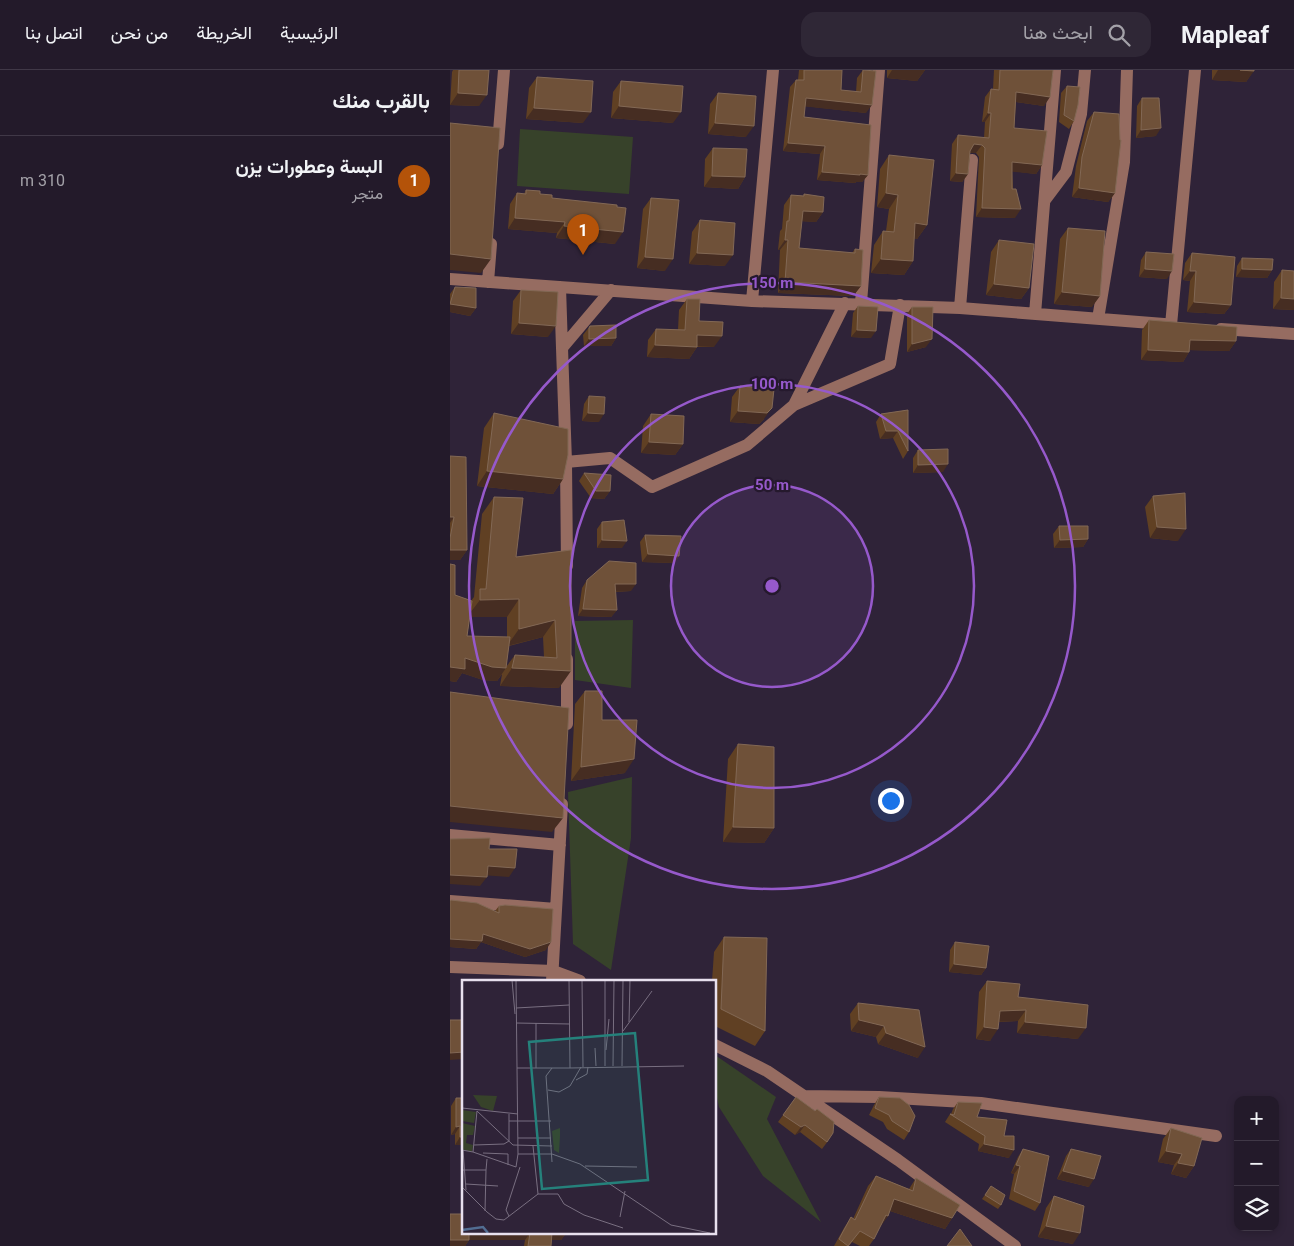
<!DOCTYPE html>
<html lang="ar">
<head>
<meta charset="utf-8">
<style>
  body { margin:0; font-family:Roboto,Vazirmatn,sans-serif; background:#2f2736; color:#f1f3f6; direction:rtl }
  .controls { position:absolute; right:15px; bottom:15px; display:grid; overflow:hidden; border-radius:10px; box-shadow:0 2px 8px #0003 }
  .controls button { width:45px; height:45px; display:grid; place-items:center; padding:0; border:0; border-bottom:1px solid #403847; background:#231a2a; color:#f1f3f6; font:25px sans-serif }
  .you { position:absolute; left:440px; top:730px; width:18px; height:18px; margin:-12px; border:4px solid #fff; border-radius:50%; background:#1a73e8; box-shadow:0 0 0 8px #1a73e833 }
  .badge { display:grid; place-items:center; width:32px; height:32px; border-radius:50%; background:#b45309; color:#fff; font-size:16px; font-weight:700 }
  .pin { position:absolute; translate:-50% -41px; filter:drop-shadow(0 1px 2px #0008) }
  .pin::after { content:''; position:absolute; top:26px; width:18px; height:15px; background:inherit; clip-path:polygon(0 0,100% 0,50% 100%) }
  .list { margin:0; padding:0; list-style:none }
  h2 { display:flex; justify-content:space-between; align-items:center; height:65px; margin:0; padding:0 20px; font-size:21px }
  h2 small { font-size:16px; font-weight:400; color:#a3a1a8 }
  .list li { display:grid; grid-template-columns:32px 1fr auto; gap:15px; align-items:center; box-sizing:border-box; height:90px; padding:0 20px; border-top:1px solid #403847 }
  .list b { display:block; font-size:19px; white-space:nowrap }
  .list p { margin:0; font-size:16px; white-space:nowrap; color:#a3a1a8 }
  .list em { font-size:16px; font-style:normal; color:#a3a1a8 }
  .icon { flex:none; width:28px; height:28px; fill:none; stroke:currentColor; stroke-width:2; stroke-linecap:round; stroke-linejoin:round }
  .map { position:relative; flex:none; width:844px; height:1176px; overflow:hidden; direction:ltr }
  header { display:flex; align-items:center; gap:30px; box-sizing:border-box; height:70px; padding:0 25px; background:#231a2a; border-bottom:1px solid #403847 }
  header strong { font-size:24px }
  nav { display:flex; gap:28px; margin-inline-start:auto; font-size:18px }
  .search { width:350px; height:45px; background:#2f2736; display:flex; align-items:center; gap:12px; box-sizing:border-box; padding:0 18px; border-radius:15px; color:#a3a1a8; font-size:19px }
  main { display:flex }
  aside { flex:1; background:#231a2a }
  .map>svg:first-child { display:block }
  .green { fill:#37422a }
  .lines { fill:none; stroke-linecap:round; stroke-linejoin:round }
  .minor { stroke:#966c61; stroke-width:12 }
  .wall { fill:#604023; fill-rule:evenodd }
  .shaded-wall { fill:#462d22 }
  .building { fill:#6f5139; stroke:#826855 }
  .ring { fill:none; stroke:#9659cb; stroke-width:2.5 }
  .inset-river { fill:none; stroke:#526d92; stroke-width:2.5 }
  .inset-road { fill:none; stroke:#796f81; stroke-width:1 }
  .view { fill:#25817b; fill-opacity:0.15; stroke:#25817b; stroke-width:2.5 }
  .inset-edge { fill:none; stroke:#e8e0ee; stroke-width:2.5 }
  .centre { fill:#9659cb; stroke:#25192d; stroke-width:2.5 }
  .ring-label { font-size:15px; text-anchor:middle; font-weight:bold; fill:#9659cb; stroke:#25192d; stroke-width:4.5; stroke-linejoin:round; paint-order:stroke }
</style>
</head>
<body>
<header>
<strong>Mapleaf</strong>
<div class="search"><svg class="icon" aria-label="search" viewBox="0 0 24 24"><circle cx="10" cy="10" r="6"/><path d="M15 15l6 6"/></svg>ابحث هنا</div>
<nav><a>الرئيسية</a><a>الخريطة</a><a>من نحن</a><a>اتصل بنا</a></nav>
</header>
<main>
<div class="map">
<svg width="844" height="1176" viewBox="0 0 844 1176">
  <rect width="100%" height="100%" fill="#2f2338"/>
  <path class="green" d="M 70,59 L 183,67 L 179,124 L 67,116 Z
    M 183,550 L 181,618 L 125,610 L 125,551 Z
    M 182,707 L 181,768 L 161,900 L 123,874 L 118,722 Z
    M 265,985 L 326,1027 L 317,1049 L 371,1152 L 313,1106 L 269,1037 L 265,1018 Z"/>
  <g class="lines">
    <path class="minor" d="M 48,74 L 54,0
      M 595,130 L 616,102 L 631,44 L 635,0
      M 0,209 L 302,231 L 323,0
      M 38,212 L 41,174
      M 110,217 L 112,278
      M 302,231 L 510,238 L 714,254
      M 411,233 L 429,0
      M 510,238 L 522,90
      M 585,244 L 605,0
      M 648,249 L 674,92 L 677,0
      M 721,255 L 745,0
      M 771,259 L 844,264
      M 344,335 L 440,294 L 450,235
      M 116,392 L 160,388 L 202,417 L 297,375 L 344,335 L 395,233
      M 117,496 L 116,392 L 112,278 L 161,220
      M 117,654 L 117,589
      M 0,765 L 110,775
      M 0,831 L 106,839
      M 0,897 L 103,901 L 130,911
      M 102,911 L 112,734
      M 265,975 L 317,1001 L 448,1090 L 565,1176
      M 353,1026 L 429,1027 L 531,1033 L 766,1066"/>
  </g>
  <path class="wall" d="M 3,0 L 39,0 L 29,36 L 0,35 L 2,2 Z
    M 349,0 L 392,0 L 391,20 L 406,22 L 407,8 L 413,0 L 416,43 L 355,36 L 354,47 L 418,105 L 412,112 L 406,112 L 405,113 L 367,110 L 370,84 L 333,81 L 340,17 L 346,10 L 348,10 Z
    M 437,0 L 475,0 L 467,11 L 437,8 Z
    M 544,0 L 603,0 L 594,36 L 566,32 L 564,58 L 592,95 L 586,104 L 562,101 L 565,148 L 526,147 L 529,87 L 526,83 L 520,83 L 518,104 L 512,112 L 500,111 L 502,74 L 508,65 L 534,68 L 535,52 L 532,52 L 535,27 L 541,19 L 543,19 Z
    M 762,0 L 804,0 L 796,12 L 762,10 Z
    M 87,7 L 133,53 L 76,49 L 79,18 Z
    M 171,11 L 223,53 L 161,48 L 163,22 Z
    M 617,16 L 624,51 L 619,59 L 609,52 L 611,23 Z
    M 268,23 L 296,67 L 258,64 L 260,34 Z
    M 692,28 L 706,66 L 686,68 L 687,36 Z
    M 644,42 L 665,123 L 658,132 L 622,127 L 626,96 L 637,51 Z
    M 263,78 L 295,107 L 288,119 L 254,117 L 255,89 Z
    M 439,85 L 477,155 L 467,169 L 464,168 L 463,191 L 454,205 L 421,203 L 424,175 L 433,161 L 436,161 L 439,139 L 427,137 L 430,99 Z
    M 76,120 L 102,128 L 167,137 L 165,174 L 106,168 L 107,163 L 58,159 L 60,134 L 67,123 L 74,124 Z
    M 354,124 L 373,142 L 366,152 L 352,151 L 349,178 L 402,183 L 405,179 L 411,216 L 403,226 L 328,223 L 330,180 L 328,180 L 330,161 L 332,159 L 334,135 L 341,125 L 353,126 Z
    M 201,128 L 215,201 L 187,198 L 193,139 Z
    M 250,150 L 275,196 L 239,194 L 242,162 Z
    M 618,158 L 642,237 L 604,234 L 610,169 Z
    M 549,170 L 579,218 L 571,229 L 536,225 L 541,182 Z
    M 696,182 L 717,209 L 689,207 L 691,190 Z
    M 742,183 L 781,235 L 774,244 L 737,242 L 740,211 L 733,210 L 735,193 Z
    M 792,188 L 822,200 L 817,208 L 786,207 L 787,196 Z
    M 832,200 L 844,201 L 844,240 L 823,239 L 824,212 Z
    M 5,217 L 26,238 L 20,246 L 0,242 L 0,224 Z
    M 71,220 L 98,267 L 61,264 L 63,231 Z
    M 237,229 L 264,277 L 247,277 L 239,289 L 197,287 L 198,270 L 206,259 L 228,260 L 229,240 Z
    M 408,236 L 421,268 L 401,267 L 403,243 Z
    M 462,237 L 476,277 L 457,282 L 457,244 Z
    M 699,250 L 786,271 L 779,281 L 740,280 L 739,282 L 733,292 L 691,290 L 692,260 Z
    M 140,256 L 166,268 L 161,276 L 134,276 L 133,265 Z
    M 290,316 L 314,349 L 309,354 L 280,352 L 282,327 Z
    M 139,326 L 149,352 L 132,351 L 134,334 Z
    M 458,340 L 458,381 L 453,389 L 443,368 L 430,369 L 426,352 L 431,344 Z
    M 44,343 L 113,409 L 103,424 L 27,416 L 34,358 Z
    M 201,344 L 233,374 L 225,385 L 191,383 L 193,356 Z
    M 468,380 L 493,402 L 463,403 L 463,388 Z
    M 0,386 L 17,480 L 10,490 L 0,490 Z
    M 134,403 L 160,421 L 154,429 L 141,428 L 129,411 Z
    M 703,426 L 728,471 L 700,468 L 695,437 Z
    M 44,427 L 66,487 L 121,480 L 109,618 L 50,616 L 52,604 L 47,611 L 33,610 L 12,603 L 6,612 L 0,611 L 0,494 L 5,525 L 21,531 L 24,527 L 32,444 ZM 20,547 L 57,547 L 57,567 L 17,566 ZM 93,567 L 94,587 L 65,585 L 56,597 L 59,576 Z
    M 152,452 L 172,478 L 147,478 L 147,459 Z
    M 609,456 L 638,469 L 633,477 L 604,478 L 603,464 Z
    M 195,465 L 229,486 L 224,493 L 192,492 L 190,472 Z
    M 137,510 L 181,521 L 165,522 L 167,540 L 161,547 L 128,546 L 132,518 Z
    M 135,621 L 175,703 L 121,711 L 125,634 Z
    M 288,674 L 324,758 L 314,773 L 273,772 L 278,689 Z
    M 0,831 L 45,841 L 49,836 L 96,880 L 75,887 L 31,872 L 26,879 L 0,877 Z
    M 274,867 L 315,961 L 305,976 L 265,956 L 265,911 L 262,911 L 264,882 Z
    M 505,872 L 536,898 L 531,905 L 499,902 L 500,880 Z
    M 537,911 L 568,927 L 628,969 L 567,963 L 568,951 L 549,952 L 540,971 L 526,969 L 529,922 Z
    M 408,933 L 468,988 L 428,974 L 426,967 L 401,961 L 400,944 Z
    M 346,1027 L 378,1071 L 372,1079 L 350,1062 L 345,1065 L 328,1052 Z
    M 429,1027 L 459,1062 L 454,1070 L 437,1059 L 433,1052 L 419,1045 L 424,1035 Z
    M 6,1028 L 14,1028 L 14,1075 L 5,1075 L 5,1064 L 1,1065 L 1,1036 Z
    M 508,1032 L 527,1047 L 554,1066 L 559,1088 L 528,1081 L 529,1074 L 495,1052 L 500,1044 L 501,1044 L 503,1039 Z
    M 721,1058 L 744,1096 L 736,1108 L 721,1104 L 724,1095 L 708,1092 L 713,1069 Z
    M 573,1079 L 590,1133 L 585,1141 L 559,1129 L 564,1104 L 561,1103 L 568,1087 Z
    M 621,1079 L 639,1117 L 607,1109 L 616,1086 Z
    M 426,1106 L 459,1119 L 466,1108 L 502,1148 L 495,1159 L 440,1141 L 438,1146 L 430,1156 L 424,1169 L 419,1176 L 410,1176 L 402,1172 L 399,1176 L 384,1176 L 394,1158 L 401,1147 L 403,1149 L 418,1116 Z
    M 541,1116 L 551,1135 L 548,1139 L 532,1129 Z
    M 604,1126 L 623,1174 L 588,1167 L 596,1138 Z
    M 14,1141 L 14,1162 L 117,1162 L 111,1170 L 102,1170 L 101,1176 L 74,1176 L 75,1170 L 19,1170 L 15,1176 L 0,1176 L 0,1144 L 11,1144 Z"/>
  <path class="shaded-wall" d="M 442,0 L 475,0 L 467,11 L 437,8 Z
    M 768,0 L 790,0 L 804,1 L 796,12 L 762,10 Z
    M 566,22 L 600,27 L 594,36 L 560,31 Z
    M 8,23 L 37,25 L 29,36 L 0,35 Z
    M 356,28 L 422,35 L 416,43 L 351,36 Z
    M 169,36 L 231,42 L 223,53 L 161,48 Z
    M 84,38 L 141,42 L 133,53 L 76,49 Z
    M 538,43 L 541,43 L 535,52 L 532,52 Z
    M 265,53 L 304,56 L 296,67 L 258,64 Z
    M 711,58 L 706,66 L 686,68 L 691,60 Z
    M 338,73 L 375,76 L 370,84 L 333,81 Z
    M 524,74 L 532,75 L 526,83 L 518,83 Z
    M 562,92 L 592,95 L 586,104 L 556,101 Z
    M 372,102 L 410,104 L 418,105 L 412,112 L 406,112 L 405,113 L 367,110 Z
    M 506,103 L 518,104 L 512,112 L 500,111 Z
    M 262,106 L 295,107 L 288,119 L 254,117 Z
    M 629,118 L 665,123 L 658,132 L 622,127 Z
    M 436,123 L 448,125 L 439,139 L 427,137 Z
    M 532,138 L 571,139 L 565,148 L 526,147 Z
    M 353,141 L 373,142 L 366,152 L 346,151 Z
    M 65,148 L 115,152 L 107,163 L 58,159 Z
    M 465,153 L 477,155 L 467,169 L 455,167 Z
    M 114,156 L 173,162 L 165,174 L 106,168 Z
    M 335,170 L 338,170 L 330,180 L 328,180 Z
    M 247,183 L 283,185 L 275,196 L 239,194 Z
    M 0,184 L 41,189 L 31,203 L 0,200 Z
    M 195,187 L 223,189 L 215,201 L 187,198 Z
    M 431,189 L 463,191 L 454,205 L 421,203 Z
    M 695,199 L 722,201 L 717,209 L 689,207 Z
    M 792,199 L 822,200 L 817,208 L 786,207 Z
    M 740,201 L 746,201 L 740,211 L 733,210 Z
    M 335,212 L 411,216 L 403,226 L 328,223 Z
    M 544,214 L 579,218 L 571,229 L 536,225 Z
    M 612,222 L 650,226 L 642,237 L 604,234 Z
    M 831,228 L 844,229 L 844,240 L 823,239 Z
    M 744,232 L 781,235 L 774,244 L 737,242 Z
    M 0,234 L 26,238 L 20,246 L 0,242 Z
    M 69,253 L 106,256 L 98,267 L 61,264 Z
    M 407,260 L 426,261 L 421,268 L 401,267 Z
    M 247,265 L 272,266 L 264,277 L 240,276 Z
    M 166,268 L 161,276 L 134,276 L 139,269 Z
    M 482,269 L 476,277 L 457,282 L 462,274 Z
    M 740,270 L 786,271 L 779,281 L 733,280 Z
    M 205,275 L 247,277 L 239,289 L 197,287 Z
    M 698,280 L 739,282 L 733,292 L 691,290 Z
    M 322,338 L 314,349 L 309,354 L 280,352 L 288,341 Z
    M 138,343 L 154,344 L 149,352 L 132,351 Z
    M 436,361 L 448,361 L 443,368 L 430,369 Z
    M 199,372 L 233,374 L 225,385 L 191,383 Z
    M 498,394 L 493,402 L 463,403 L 468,395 Z
    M 37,401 L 113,409 L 103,424 L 27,416 Z
    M 146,421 L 160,421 L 154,429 L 141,428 Z
    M 0,447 L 4,447 L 0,453 Z
    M 707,457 L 736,459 L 728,471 L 700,468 Z
    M 638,469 L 633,477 L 604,478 L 610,470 Z
    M 152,470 L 177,471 L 172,478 L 147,478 Z
    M 0,480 L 17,480 L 10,490 L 0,490 Z
    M 198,484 L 229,486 L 224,493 L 192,492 Z
    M 165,514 L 186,514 L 181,521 L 159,522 Z
    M 69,529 L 57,547 L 17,547 L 30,530 Z
    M 133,539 L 167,540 L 161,547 L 128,546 Z
    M 105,550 L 93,567 L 57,576 L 69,559 Z
    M 15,588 L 56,598 L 47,611 L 33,610 L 12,603 L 6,612 L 0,611 L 0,597 Z
    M 62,598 L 121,601 L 109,618 L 50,616 Z
    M 184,689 L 175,703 L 121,711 L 131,697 Z
    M 0,736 L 113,748 L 102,762 L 0,752 Z
    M 283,757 L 324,758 L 314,773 L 273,772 Z
    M 38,796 L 65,798 L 59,807 L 31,805 Z
    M 0,805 L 37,807 L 30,816 L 0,814 Z
    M 33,864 L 101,872 L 96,880 L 75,887 L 31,872 L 26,879 L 0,877 L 0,869 Z
    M 504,894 L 536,898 L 531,905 L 499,902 Z
    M 576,940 L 568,951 L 542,952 L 550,941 Z
    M 409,950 L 434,956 L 426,967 L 401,961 Z
    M 575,952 L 636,958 L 628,969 L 567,963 Z
    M 534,957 L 548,959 L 540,971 L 526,969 Z
    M 436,963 L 475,977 L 468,988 L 428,974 Z
    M 14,982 L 14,989 L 0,990 L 0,983 Z
    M 355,1055 L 350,1062 L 345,1065 L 351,1057 Z
    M 10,1056 L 5,1064 L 1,1065 L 6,1057 Z
    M 10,1067 L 14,1067 L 14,1075 L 5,1075 Z
    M 534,1074 L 564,1080 L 559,1088 L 528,1081 Z
    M 716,1081 L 732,1084 L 724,1095 L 708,1092 Z
    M 728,1093 L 744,1096 L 736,1108 L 721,1104 Z
    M 566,1095 L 570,1096 L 564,1104 L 561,1103 Z
    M 613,1101 L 644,1109 L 639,1117 L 607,1109 Z
    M 444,1129 L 502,1148 L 495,1159 L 437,1140 Z
    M 436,1145 L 438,1146 L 431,1156 L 429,1155 Z
    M 596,1156 L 630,1163 L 623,1174 L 588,1167 Z
    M 19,1162 L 80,1163 L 75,1170 L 19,1170 L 15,1176 L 0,1176 L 0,1170 Z
    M 102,1162 L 117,1162 L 111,1170 L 97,1170 Z"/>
  <path class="building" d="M 9,0 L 39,0 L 37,25 L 8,23 Z
    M 354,0 L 392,0 L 391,20 L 411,22 L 413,0 L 426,1 L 422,35 L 356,28 L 354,47 L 421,55 L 418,105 L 410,104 L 410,105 L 372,102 L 375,76 L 338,73 L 346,10 L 354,10 Z
    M 550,0 L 603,0 L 600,27 L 566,22 L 564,58 L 597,61 L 592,95 L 562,92 L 562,119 L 566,119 L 571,139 L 532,138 L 535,78 L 532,75 L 524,74 L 520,81 L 518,104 L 506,103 L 508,65 L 539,68 L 541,43 L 538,43 L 541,19 L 549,20 Z
    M 790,0 L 804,0 L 804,1 Z
    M 87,7 L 143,11 L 141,42 L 84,38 Z
    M 171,11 L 233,16 L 231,42 L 169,36 Z
    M 617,16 L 630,17 L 628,35 L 624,51 L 614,45 Z
    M 268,23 L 306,26 L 304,56 L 265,53 Z
    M 692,28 L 709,28 L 711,58 L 691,60 Z
    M 644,42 L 669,44 L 670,70 L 671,70 L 665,123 L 629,118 L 632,87 Z
    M 0,53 L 50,58 L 41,189 L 0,184 Z
    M 263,78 L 297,79 L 295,107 L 262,106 Z
    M 439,85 L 484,90 L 477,155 L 465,153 L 463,191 L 431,189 L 433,161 L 444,162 L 448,125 L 436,123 Z
    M 76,120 L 90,121 L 90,124 L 102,125 L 102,128 L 167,135 L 167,137 L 176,138 L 173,162 L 114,156 L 115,152 L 65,148 L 67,123 L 76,124 Z
    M 354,124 L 374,127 L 373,142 L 353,141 L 349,178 L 405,183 L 405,179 L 413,180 L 411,216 L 335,212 L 338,170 L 335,170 L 337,151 L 339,151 L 341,125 L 354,126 Z
    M 201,128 L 229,130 L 223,189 L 195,187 Z
    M 250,150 L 285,153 L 283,185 L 247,183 Z
    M 618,158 L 655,161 L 650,226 L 612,222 Z
    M 549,170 L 584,174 L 579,218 L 544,214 Z
    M 696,182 L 724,184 L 722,201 L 695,199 Z
    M 742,183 L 785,187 L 781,235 L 744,232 L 746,201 L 740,201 Z
    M 792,188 L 823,189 L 822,200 L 792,199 Z
    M 832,200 L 844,201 L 844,229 L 831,228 Z
    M 5,217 L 26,218 L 26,238 L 0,234 Z
    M 71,220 L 108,222 L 106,256 L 69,253 Z
    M 237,229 L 250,229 L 249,251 L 273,252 L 272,266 L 247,265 L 247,277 L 205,275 L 206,259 L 235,260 Z
    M 408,236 L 428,237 L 426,261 L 407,260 Z
    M 462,237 L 483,237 L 482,269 L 462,274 Z
    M 699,250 L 787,257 L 786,271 L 740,270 L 739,282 L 698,280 Z
    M 166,255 L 166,268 L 139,269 L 139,258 L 140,256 Z
    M 290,316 L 324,319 L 322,338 L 317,343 L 288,341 Z
    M 139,326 L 155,327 L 154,344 L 138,343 Z
    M 458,340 L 458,381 L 448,361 L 436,361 L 431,344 Z
    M 44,343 L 118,359 L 118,385 L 113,409 L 37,401 Z
    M 201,344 L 234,346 L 233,374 L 199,372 Z
    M 498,379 L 498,394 L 468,395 L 468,380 Z
    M 0,386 L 16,387 L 17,480 L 0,480 L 0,468 L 4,447 L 0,447 Z
    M 134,403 L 161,405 L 160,421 L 146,421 Z
    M 735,423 L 736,459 L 707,457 L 703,426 Z
    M 44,427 L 73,428 L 66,487 L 121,480 L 121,601 L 62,598 L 65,585 L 107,588 L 105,550 L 69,559 L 69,529 L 30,530 L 30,519 L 36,519 Z
    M 174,450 L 177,471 L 152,470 L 152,452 Z
    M 609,456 L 638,456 L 638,469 L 610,470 Z
    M 195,465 L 231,466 L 229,486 L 198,484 Z
    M 159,491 L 186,493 L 186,514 L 165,514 L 167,540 L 133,539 L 137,510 Z
    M 0,494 L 5,495 L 5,525 L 22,531 L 17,566 L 60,567 L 56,598 L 42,597 L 15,588 L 15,599 L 0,597 Z
    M 135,621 L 152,621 L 152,650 L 187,650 L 184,689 L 131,697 Z
    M 0,622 L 119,638 L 113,748 L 0,736 Z
    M 288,674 L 324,677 L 324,758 L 283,757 Z
    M 40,768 L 39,779 L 67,779 L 65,798 L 38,796 L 37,807 L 0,805 L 0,769 Z
    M 1,830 L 27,833 L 49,843 L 49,836 L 55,835 L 103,839 L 101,872 L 80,879 L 33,864 L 32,871 L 0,869 L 0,831 Z
    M 274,867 L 317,868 L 315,961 L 271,939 Z
    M 505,872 L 539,876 L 536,898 L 504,894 Z
    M 537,911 L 570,914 L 568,927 L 638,935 L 636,958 L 575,952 L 576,940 L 550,941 L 548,959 L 534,957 Z
    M 408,933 L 469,940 L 475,977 L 436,963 L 434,956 L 409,950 Z
    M 0,950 L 14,950 L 14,982 L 0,983 Z
    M 346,1027 L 365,1041 L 367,1039 L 384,1052 L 383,1063 L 377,1072 L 355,1055 L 351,1057 L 333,1045 Z
    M 429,1027 L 450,1028 L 459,1035 L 465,1046 L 459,1062 L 442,1051 L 439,1045 L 425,1038 Z
    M 6,1028 L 14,1028 L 14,1067 L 10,1067 L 10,1056 L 6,1057 Z
    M 508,1032 L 532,1033 L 527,1047 L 557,1050 L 554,1066 L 564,1066 L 564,1080 L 534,1074 L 535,1066 L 500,1044 L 504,1045 Z
    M 721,1058 L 752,1068 L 744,1096 L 728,1093 L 732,1084 L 716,1081 Z
    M 573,1079 L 599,1086 L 590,1133 L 564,1121 L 570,1096 L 566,1095 Z
    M 621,1079 L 651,1086 L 644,1109 L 613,1101 Z
    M 426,1106 L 463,1121 L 466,1108 L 510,1135 L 502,1148 L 444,1129 L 438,1146 L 436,1145 L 424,1169 L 410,1161 L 398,1176 L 389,1169 L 401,1147 L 405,1150 Z
    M 541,1116 L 555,1125 L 551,1135 L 535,1125 Z
    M 604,1126 L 634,1136 L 630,1163 L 596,1156 Z
    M 0,1144 L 14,1144 L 14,1162 L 117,1162 L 102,1162 L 101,1176 L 78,1176 L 80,1163 L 19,1162 L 19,1170 L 0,1170 Z
    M 510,1159 L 522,1176 L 497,1176 Z"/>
  <circle cx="322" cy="516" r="101" fill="#9659cb" fill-opacity=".12"/>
  <g class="ring">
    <circle cx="322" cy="516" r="101"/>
    <circle cx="322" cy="516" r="202"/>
    <circle cx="322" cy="516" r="303"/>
  </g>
  <g transform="translate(12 910)">
    <rect width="254" height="254" fill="#2f2338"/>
    <path d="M 11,115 L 35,116 L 31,131 L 19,127 ZM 0,130 L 14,132 L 12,143 L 0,141 ZM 0,143 L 13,146 L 11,155 L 5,155 L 4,163 L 11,165 L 10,172 L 0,169 ZM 98,148 L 98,156 L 97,173 L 92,170 L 90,151 Z" fill="#37422a"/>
    <path class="inset-river" d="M 0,250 L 21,247 L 26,253"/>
    <path class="inset-road" d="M 50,0 L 53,34M 54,0 L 56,174 L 90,174 L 118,184 L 209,245 L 248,253M 120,0 L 121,87M 143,0 L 143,86M 54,28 L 107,25M 167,42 L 168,0M 54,43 L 108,44M 74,43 L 74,88M 161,51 L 190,11M 133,68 L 134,86M 144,70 L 147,39M 151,86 L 152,0M 160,86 L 161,0M 55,88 L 108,88 L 107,0M 90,88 L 84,96 L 90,182M 108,88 L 222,86M 114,100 L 125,94 L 126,87M 86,110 L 97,112 L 108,106 L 119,87M 0,128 L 56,134M 15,131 L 51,165 L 90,166M 47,141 L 89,141M 56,158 L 89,158M 12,165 L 42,164 L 47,161 L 47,134M 0,170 L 11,172 L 15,131M 1,170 L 4,210M 11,172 L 54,187 L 56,174M 21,173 L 46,174 L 46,185M 123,186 L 175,187M 1,190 L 24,190 L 25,179M 4,204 L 36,206M 0,207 L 25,232 L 34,239 L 42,240 L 76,214 L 71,166M 76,214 L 96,214 L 102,224 L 122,235 L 161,248M 23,231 L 24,190M 47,236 L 44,230 L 58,187M 158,237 L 163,211"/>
    <path class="view" d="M 173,53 L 186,200 L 80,209 L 67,62 Z"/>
    <rect width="254" height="254" class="inset-edge"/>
  </g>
  <circle cx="322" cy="516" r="8" class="centre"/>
  <g class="ring-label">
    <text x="322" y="218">150 m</text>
    <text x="322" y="319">100 m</text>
    <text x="322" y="420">50 m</text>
  </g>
</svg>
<div class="controls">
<button>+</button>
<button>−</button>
<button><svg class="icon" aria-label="layers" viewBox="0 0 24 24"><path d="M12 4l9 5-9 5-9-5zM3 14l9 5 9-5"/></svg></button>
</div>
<div class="you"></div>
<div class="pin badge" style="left:133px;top:185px">1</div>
</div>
<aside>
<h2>بالقرب منك<small></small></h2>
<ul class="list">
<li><span class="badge">1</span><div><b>البسة وعطورات يزن</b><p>متجر</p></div><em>310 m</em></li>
</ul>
</aside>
</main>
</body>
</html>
